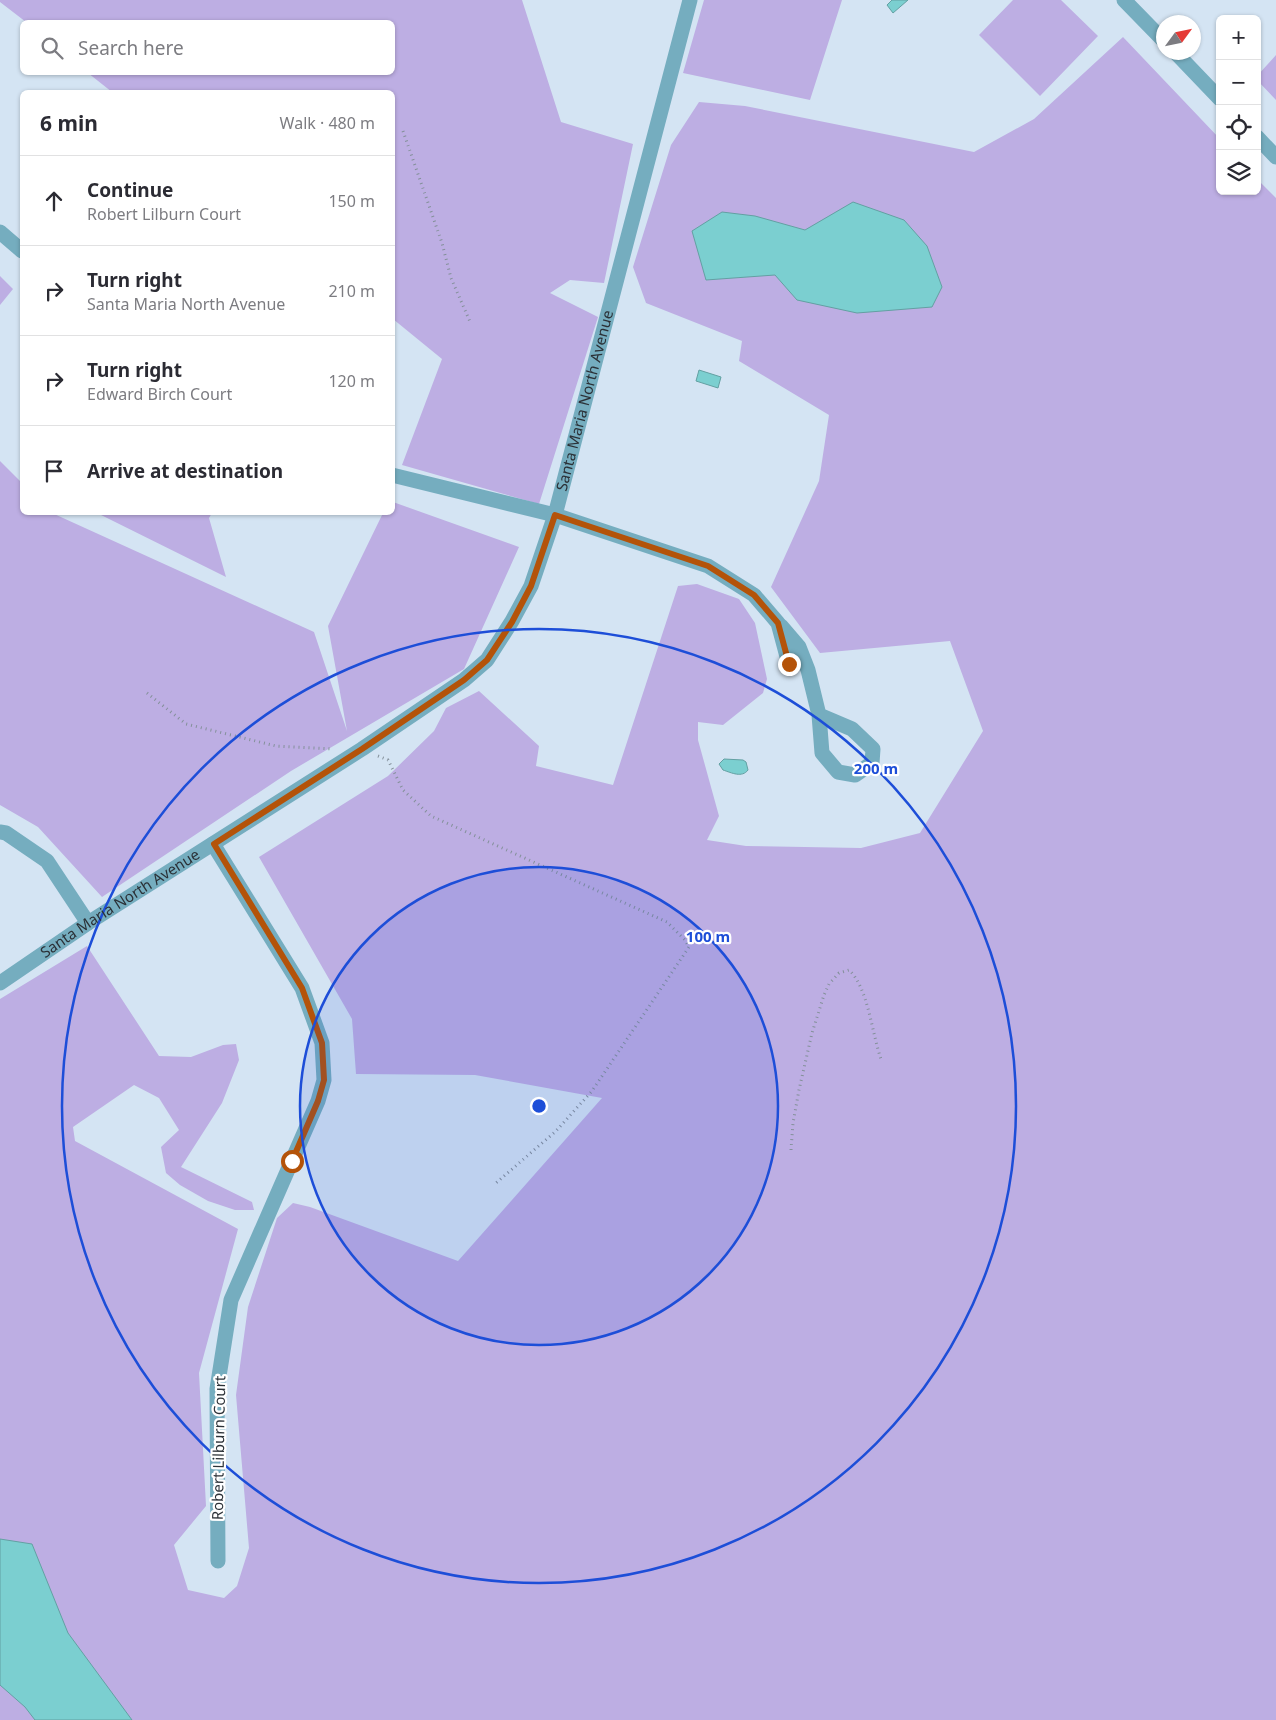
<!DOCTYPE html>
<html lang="en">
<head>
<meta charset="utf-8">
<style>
  body { margin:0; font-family:"Noto Sans",sans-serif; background:#f2f2f3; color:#2b2b33 }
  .controls { position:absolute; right:15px; top:15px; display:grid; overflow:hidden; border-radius:8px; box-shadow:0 1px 4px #0004 }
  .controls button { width:45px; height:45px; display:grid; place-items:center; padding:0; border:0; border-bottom:1px solid #e1e1e2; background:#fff; color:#2b2b33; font:25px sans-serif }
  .compass { position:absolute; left:1156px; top:15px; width:45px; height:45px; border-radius:50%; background:#fff; box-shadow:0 1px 4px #0004; rotate:57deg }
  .stop { position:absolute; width:15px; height:15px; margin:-11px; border:4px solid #b45309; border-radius:50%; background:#fff }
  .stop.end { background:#b45309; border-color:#fff; box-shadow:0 1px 5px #0008 }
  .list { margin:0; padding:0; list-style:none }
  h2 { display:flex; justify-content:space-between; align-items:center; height:65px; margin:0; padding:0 20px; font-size:21px }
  h2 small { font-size:16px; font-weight:400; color:#7c7c81 }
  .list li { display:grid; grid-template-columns:32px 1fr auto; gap:15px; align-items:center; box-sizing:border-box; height:90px; padding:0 20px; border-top:1px solid #e1e1e2 }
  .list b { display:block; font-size:19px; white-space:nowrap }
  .list p { margin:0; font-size:16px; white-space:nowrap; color:#7c7c81 }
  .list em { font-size:16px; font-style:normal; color:#7c7c81 }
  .icon { flex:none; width:28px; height:28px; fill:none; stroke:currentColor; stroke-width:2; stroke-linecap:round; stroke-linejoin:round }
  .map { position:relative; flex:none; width:1276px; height:1720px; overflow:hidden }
  .search { position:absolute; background:#fff; box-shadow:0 1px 4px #0004; left:20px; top:20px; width:375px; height:55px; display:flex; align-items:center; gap:12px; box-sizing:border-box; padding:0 18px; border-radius:8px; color:#7c7c81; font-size:19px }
  .panel { position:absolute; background:#fff; box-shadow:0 1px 4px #0004; left:20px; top:90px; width:375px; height:425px; border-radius:8px }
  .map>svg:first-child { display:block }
  .green { fill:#bdaee3 }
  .water { fill:#7bcfd0; stroke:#63a0a2 }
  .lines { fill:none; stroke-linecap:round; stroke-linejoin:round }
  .path { stroke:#84909a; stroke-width:3; stroke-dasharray:1 4; stroke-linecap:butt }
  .minor { stroke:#75adbf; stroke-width:15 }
  .route { stroke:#b45309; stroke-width:6 }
  .ring { fill:none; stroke:#1d4ed8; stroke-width:2.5 }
  .labels { text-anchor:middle; stroke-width:4.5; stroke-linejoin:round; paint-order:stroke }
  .street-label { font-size:15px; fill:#2b3137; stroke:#fff }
  .centre { fill:#1d4ed8; stroke:#fff; stroke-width:2.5 }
  .ring-label { font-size:15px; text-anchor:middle; font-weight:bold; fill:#1d4ed8; stroke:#fff; stroke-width:4.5; stroke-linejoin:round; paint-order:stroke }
</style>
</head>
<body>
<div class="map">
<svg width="1276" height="1720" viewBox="0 0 1276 1720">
  <rect width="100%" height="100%" fill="#d4e4f3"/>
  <path class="green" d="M 0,0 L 522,0 L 561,122 L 633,144 L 604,283 L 570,280 L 550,293 L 598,317 L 539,504 L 402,465 L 442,359 L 393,319 L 392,92 L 112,92 L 88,73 L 392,72 L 392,22 L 26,22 L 0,2 Z
    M 704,0 L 842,0 L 810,100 L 683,73 Z
    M 1013,0 L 1061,0 L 1098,36 L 1040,96 L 979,35 Z
    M 1123,37 L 1220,139 L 1220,191 L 1257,191 L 1257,179 L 1276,198 L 1276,1720 L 0,1720 L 0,999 L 87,946 L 159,1056 L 191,1057 L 223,1045 L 236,1044 L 239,1060 L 222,1103 L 181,1167 L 252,1202 L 254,1210 L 235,1210 L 208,1201 L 180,1185 L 166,1173 L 161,1147 L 179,1130 L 159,1098 L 134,1085 L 73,1127 L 75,1141 L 238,1229 L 199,1373 L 206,1506 L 174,1545 L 188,1590 L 224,1598 L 237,1586 L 249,1548 L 236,1395 L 248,1307 L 277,1218 L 293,1203 L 310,1207 L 458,1261 L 602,1098 L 475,1075 L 356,1074 L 352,1019 L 259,857 L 388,776 L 434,731 L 446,708 L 479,691 L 539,746 L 536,766 L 613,785 L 678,586 L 697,584 L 739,599 L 755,623 L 767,679 L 763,693 L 723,725 L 698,722 L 698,740 L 719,816 L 707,840 L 746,846 L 861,848 L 920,833 L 983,731 L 950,641 L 820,653 L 771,587 L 819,481 L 829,415 L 739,361 L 742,341 L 646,303 L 633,267 L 671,145 L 699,102 L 745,106 L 974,152 L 1034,119 Z
    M 1276,55 L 1276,100 L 1257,80 L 1257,76 Z
    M 0,276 L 13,289 L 0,305 Z
    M 0,461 L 22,483 L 22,512 L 52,513 L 314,632 L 347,731 L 328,626 L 383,513 L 392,512 L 393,502 L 519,547 L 464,669 L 291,771 L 102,897 L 38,827 L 0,805 Z
    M 97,513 L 212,513 L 209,518 L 226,577 Z"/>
  <path class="water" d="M 892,0 L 908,0 L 893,13 L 887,5 Z
    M 853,202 L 904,220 L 927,246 L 942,287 L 932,307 L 857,313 L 797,300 L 775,275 L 706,280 L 692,231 L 722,212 L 755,216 L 805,230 Z
    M 699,370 L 721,377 L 718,388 L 696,381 Z
    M 724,759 L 743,760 L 746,762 L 748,770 C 742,778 732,773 723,770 L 719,764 Z
    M 0,1539 L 32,1544 L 68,1633 L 132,1720 L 35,1720 L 25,1707 L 0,1685 Z"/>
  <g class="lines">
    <path class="path" d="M 403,131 L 442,243 L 451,278 L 471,324
      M 147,693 L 186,724 L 276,746 L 333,749
      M 378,756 L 388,760 L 403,790 L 431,816 L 667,922 L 685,940 L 689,947 L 592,1091 L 556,1131 L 496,1183
      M 791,1150 L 793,1123 L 799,1090 L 812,1033 L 824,995 L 829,984 L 839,973 L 849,970 C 868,987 872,1034 881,1059"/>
    <g class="minor">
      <path d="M 1124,0 L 1164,41"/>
      <path d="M 1175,52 L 1220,99"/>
      <path d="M 1257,137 L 1276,157"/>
      <path d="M 0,232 L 22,251"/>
      <path d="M 392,475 L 555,515 L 708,566 L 754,595 L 778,623 L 789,664"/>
      <path d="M 781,626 L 799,647 L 808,670 L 819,715 L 822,753 L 838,772 L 855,775 L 872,763 L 873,749 L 852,729 L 819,715"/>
      <path d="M 0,832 L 6,833 L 47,861 L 88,923"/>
      <path d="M 213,844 L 302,988 L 322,1043 L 324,1080 L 318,1101 L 231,1300 L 217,1389 L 218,1561"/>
      <path id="s1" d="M 0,983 L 88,923 L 362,749 L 464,680 L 487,660 L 512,621 L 531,586 L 555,515 L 690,0"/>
    </g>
  </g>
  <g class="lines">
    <path class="route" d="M 292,1161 L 318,1101 L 324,1080 L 322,1043 L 302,988 L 214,844 L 362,749 L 464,680 L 487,660 L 512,622 L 531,586 L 555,515 L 708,566 L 754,595 L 778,623 L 789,664"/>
  </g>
  <circle cx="539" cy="1106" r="239" fill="#1d4ed8" fill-opacity=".12"/>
  <g class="ring">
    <circle cx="539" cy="1106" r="239"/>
    <circle cx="539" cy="1106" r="477"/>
  </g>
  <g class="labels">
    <g class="street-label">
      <text dy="5" stroke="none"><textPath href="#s1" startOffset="864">Santa Maria North Avenue</textPath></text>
      <text dy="5" stroke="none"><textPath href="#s1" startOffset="144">Santa Maria North Avenue</textPath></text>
      <text transform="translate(219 1448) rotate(-89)" y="5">Robert Lilburn Court</text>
    </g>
  </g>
  <circle cx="539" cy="1106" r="8" class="centre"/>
  <g class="ring-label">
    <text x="876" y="774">200 m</text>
    <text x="708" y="942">100 m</text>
  </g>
</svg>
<div class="controls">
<button>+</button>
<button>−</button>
<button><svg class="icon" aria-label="locate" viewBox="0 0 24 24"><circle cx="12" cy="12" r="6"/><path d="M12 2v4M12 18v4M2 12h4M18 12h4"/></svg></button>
<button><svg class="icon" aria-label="layers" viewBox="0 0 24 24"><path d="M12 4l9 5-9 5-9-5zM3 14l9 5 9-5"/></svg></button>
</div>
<svg class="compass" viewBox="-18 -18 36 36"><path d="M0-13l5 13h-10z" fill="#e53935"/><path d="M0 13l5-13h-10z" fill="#7c7c81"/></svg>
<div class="stop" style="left:292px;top:1161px"></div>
<div class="stop end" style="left:789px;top:664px"></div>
<div class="search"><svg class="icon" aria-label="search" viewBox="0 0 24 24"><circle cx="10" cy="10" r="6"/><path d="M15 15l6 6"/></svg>Search here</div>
<section class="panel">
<h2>6 min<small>Walk · 480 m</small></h2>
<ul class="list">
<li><svg class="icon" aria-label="ahead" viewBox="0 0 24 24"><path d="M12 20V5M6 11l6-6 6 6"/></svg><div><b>Continue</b><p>Robert Lilburn Court</p></div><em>150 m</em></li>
<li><svg class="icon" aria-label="right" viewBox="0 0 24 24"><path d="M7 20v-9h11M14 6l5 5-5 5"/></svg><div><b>Turn right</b><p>Santa Maria North Avenue</p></div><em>210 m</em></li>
<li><svg class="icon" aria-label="right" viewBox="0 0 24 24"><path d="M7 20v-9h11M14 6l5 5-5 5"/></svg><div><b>Turn right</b><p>Edward Birch Court</p></div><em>120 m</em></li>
<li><svg class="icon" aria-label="arrive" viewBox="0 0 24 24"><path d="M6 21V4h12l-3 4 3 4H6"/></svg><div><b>Arrive at destination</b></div></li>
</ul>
</section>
</div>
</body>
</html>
